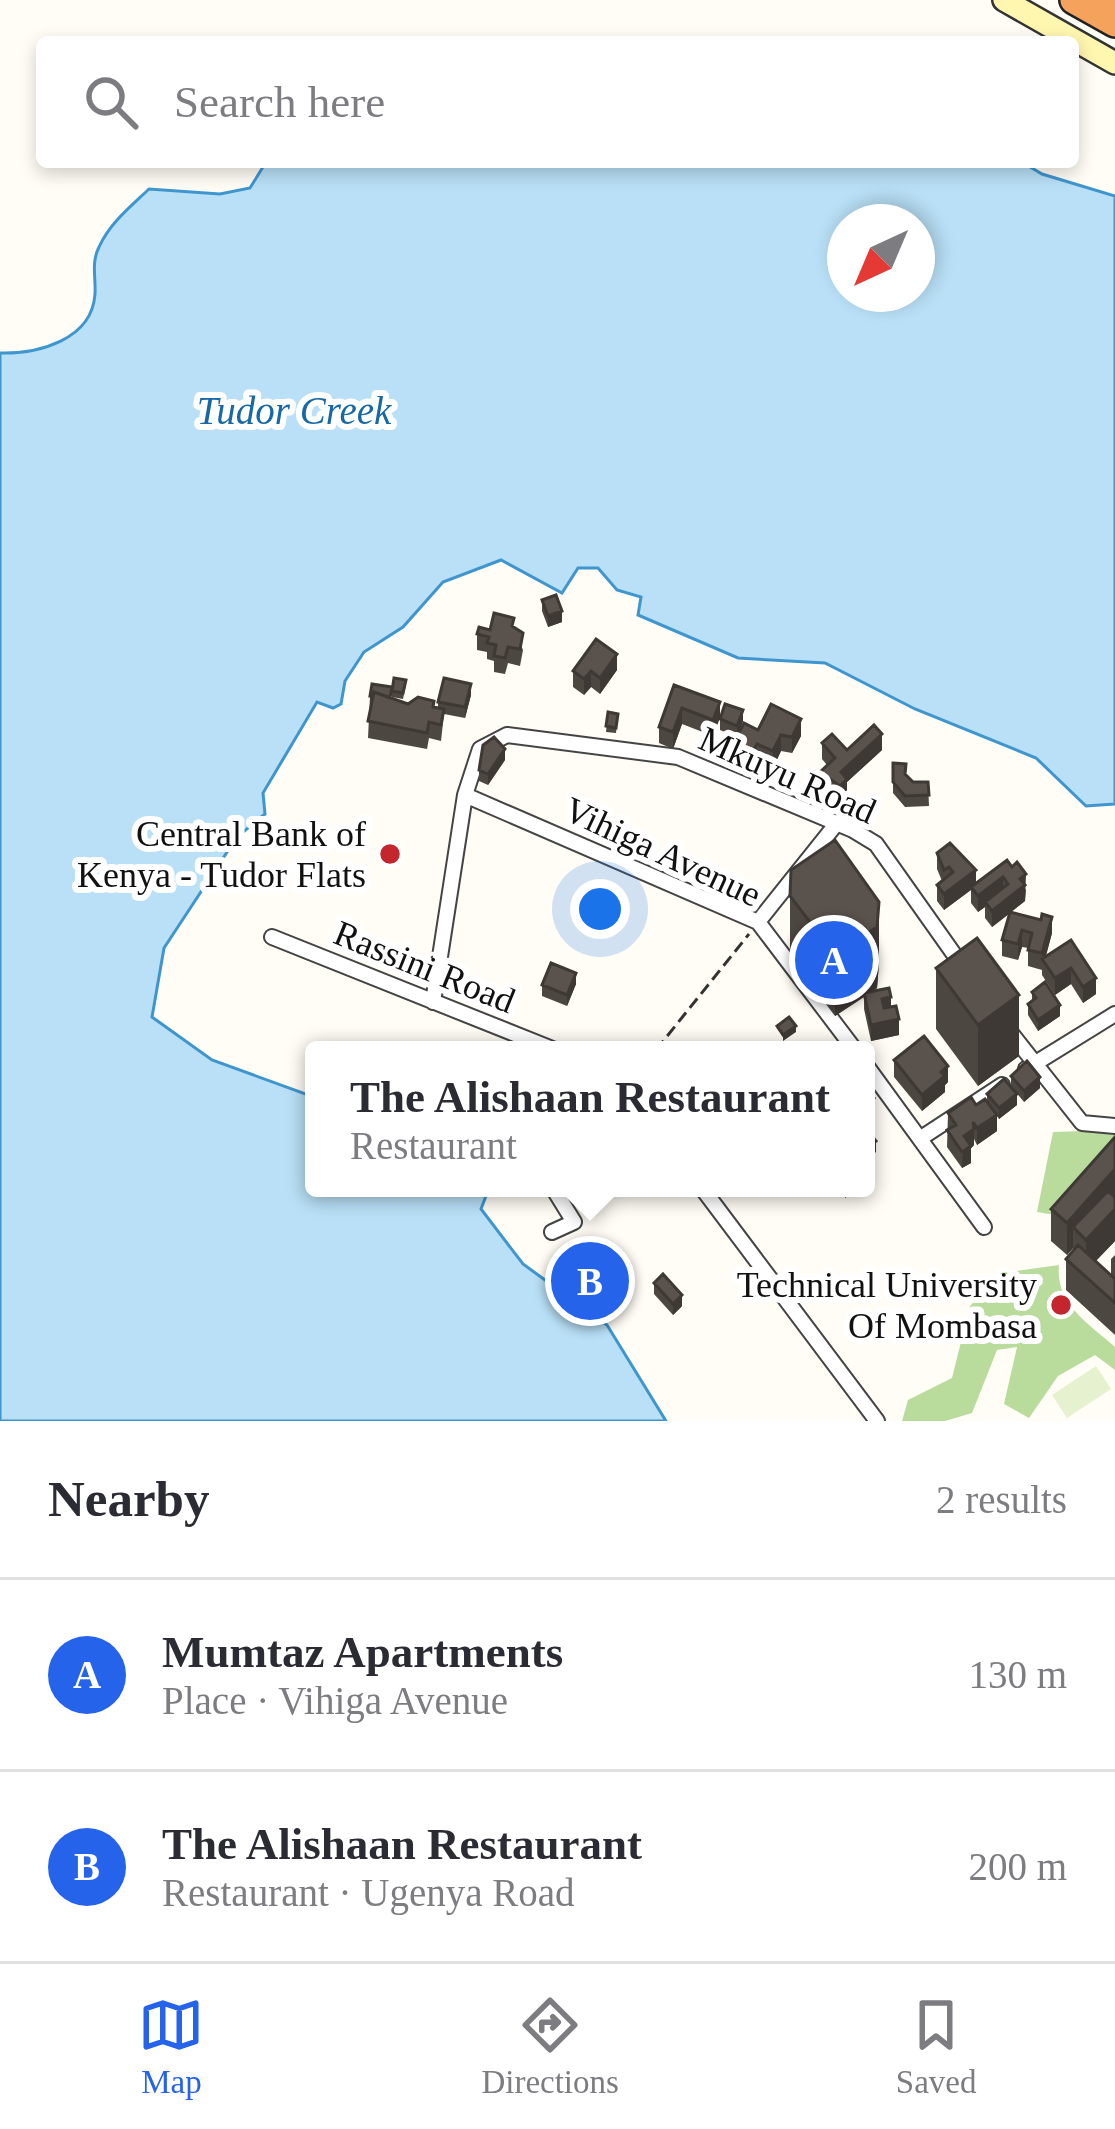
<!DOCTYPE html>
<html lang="en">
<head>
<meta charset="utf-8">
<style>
  body { margin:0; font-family:Georgia,serif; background:#f2f2f3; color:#2b2b33 }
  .compass { position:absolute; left:827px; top:204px; width:108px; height:108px; border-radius:50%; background:#fff; box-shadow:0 6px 18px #0003; rotate:224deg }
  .you { position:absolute; left:600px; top:909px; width:42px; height:42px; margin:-30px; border:9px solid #fff; border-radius:50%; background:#1a73e8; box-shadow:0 0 0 18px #1a73e833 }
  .badge { display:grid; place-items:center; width:78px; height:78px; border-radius:50%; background:#2563eb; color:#fff; font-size:39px; font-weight:700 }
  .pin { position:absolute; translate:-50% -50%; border:6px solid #fff; box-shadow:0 3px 12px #0006 }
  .popup { position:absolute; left:305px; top:1041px; width:570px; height:156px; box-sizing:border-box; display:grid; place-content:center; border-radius:12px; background:#fff; filter:drop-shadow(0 3px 9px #0005); font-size:39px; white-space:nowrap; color:#7c7c81 }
  .popup b { font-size:45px; color:#2b2b33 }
  .popup::after { content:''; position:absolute; left:50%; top:100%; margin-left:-24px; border:24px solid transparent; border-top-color:#fff }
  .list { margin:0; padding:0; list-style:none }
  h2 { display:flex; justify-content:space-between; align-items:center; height:156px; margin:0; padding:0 48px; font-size:51px }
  h2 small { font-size:39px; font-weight:400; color:#7c7c81 }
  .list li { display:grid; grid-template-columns:78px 1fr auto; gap:36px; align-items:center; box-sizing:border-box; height:192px; padding:0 48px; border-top:3px solid #e1e1e2 }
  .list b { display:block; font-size:45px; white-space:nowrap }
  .list p { margin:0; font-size:39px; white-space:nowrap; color:#7c7c81 }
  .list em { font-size:39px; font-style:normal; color:#7c7c81 }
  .icon { flex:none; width:66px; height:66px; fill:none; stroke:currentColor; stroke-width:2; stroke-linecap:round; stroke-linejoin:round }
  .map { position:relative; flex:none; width:1115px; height:1421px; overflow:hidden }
  .search { position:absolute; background:#fff; box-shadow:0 6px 18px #0003; left:36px; right:36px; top:36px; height:132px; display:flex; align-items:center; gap:30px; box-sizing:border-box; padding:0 42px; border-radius:12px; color:#7c7c81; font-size:45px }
  .sheet { height:540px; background:#fff }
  nav { display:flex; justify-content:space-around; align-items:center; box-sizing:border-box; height:168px; border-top:3px solid #e1e1e2; background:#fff; font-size:33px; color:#7c7c81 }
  nav a { display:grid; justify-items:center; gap:6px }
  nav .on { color:#2563eb }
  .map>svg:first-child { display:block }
  .forest { fill:#b9dc9c }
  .pitch { fill:#e6f2cf }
  .water { fill:#b9e0f7; stroke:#3f96cf; stroke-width:3; fill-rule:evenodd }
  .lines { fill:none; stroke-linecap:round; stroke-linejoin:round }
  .street-casing { stroke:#444; stroke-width:18 }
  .secondary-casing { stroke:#333; stroke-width:26 }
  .highway-casing { stroke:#222; stroke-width:32 }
  .path { stroke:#333; stroke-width:3; stroke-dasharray:12 6; stroke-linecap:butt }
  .street { stroke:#fff; stroke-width:14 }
  .secondary { stroke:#fff6b0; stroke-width:21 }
  .highway { stroke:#f5a25d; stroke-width:27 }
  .wall { fill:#4d4742 }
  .shaded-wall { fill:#3f3936 }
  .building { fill:#5a524d; stroke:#3f3936; stroke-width:3 }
  .poi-dot { fill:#c4262e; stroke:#fff; stroke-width:4.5 }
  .labels { text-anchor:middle; stroke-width:12; stroke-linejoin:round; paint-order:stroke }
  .street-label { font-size:36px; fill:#111; stroke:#fff }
  .poi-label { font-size:36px; fill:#111; stroke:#fff; text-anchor:end }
  .water-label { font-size:39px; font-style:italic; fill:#1768a6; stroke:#fff }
</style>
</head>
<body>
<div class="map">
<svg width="1115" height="1421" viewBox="0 0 1115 1421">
  <rect width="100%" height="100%" fill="#fffdf5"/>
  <path class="forest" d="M 1115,1130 L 1115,1161 L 1062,1216 L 1037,1212 L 1053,1132 Z
    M 1059,1265 C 1055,1304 1088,1323 1115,1347 L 1115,1370 L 1095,1355 L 1058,1376 L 1029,1418 L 1004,1404 L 1017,1347 L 997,1350 L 972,1413 L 945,1421 L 902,1421 L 908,1400 L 952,1378 L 970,1306 L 1001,1273 Z"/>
  <path class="pitch" d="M 1096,1366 L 1111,1389 L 1067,1418 L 1052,1395 Z"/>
  <path class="water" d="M 266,162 L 1022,162 L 1042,174 L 1115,196 L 1115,804 L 1086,806 L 1036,758 L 915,709 L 825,663 L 738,658 L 638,615 L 641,597 L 617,590 L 598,568 L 578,568 L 562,593 L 501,560 L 443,582 L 403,627 L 364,652 L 345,681 L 341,704 L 333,708 L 317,702 L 263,793 L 265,814 L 237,837 L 164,948 L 152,1017 L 212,1060 L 314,1097 L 314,1188 L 489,1188 L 481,1209 L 523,1264 L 607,1325 L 666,1421 L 0,1421 L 0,353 C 38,354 92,340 95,294 C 96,277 91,263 99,247 C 110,223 130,207 149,189 L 220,194 L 250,188 ZM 845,222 L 917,222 L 917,294 L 845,294 Z"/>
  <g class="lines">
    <defs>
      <path id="street" d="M 465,795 L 758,922 L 855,1050
        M 758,922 L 837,823
        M 272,937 L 555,1050
        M 433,1002 L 465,795 L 480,749 L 507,735 L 678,757 L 853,830 L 876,844 L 963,967
        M 1011,1033 L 1082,1123 L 1115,1126
        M 866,1065 L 984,1227
        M 1026,1069 L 1115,1014
        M 921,1138 L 1002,1085
        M 702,1188 L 877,1421
        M 552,1232 L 574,1222 L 553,1188"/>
      <path id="secondary" d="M 1004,0 L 1115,63"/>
      <path id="highway" d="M 1074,0 L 1115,23
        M 1114,0 L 1115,1"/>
    </defs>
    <use href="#street" class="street-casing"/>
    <use href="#secondary" class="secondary-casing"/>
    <use href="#highway" class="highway-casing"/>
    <path class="path" d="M 656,1050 L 749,934"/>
    <use href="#street" class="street"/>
    <use href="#secondary" class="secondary"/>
    <use href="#highway" class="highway"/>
  </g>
  <path class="wall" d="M 542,600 L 562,622 L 548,627 L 542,611 Z
    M 514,627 L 523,650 L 520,666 L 508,663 L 505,674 L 494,672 L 494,661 L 487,659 L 487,652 L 477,650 L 477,634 Z
    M 617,670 L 600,694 L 591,687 L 584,695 L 573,687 L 573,671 Z
    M 406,685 L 403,699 L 392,697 L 392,691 Z
    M 674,685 L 720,702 L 713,736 L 682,724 L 673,749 L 659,743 L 659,727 Z
    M 471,695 L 465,718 L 444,714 L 441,741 L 429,738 L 427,749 L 368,738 L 370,696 L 392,699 L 408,704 L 438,708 L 438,702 Z
    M 608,712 L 618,714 L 616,733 L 606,732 Z
    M 720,719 L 743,721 L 737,737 L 720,730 Z
    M 758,730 L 801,736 L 792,753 L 781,751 L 773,768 L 757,760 L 749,775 L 731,765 L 731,749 Z
    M 822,743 L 847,750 L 882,750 L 847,782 L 847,795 L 840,802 L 820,788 L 820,772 L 827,765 L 822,759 Z
    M 505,760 L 488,785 L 479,781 L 479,770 Z
    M 893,763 L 913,782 L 928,782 L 929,806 L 905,807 L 893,793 Z
    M 937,853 L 976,883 L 1007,860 L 1026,890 L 1025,901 L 1011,912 L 1052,933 L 1046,956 L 1071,940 L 1096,994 L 1083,1003 L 1071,984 L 1055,995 L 1042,975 L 1042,970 L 1028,966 L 1028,948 L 1022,947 L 1018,960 L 1002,956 L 1002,940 L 1009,914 L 992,927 L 985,918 L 985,907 L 978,912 L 971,903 L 971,890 L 944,910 L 937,901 L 937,885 L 942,881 L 937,869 Z
    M 790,896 L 879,963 L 877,988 L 872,991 L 891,1007 L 899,1035 L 871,1041 L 864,1009 L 864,997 L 835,1016 L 790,957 Z
    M 936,968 L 1019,1056 L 978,1086 L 936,1029 Z
    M 576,984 L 567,1006 L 542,996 L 542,985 Z
    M 1032,992 L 1060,1016 L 1038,1031 L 1028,1015 L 1028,1004 L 1032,1001 Z
    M 894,1060 L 948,1082 L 945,1085 L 945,1092 L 922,1111 L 894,1077 Z
    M 1011,1076 L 1040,1088 L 1024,1102 L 1011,1086 Z
    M 987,1094 L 1017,1105 L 999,1119 L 997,1116 L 997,1131 L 977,1145 L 974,1139 L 974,1145 L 971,1148 L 971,1163 L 962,1168 L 947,1147 L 948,1113 L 987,1101 Z
    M 1115,1137 L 1115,1241 L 1096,1261 L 1111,1275 L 1111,1259 L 1115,1255 L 1115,1335 L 1066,1290 L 1066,1259 L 1073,1251 L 1073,1248 L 1067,1255 L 1051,1241 L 1051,1209 Z
    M 654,1283 L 682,1306 L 673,1315 L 654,1294 Z"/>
  <path class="shaded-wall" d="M 562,611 L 562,622 L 548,627 L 548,616 Z
    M 617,654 L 617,670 L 600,694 L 600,678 Z
    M 591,671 L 591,687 L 584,695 L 584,679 Z
    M 471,684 L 471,695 L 465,718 L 465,707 Z
    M 720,702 L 720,718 L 713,736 L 713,720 Z
    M 682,708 L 682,724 L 673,749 L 673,732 Z
    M 743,710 L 743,721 L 737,737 L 737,726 Z
    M 801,719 L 801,736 L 792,753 L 792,737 Z
    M 882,734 L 882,750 L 847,782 L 847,795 L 840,802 L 841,772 Z
    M 781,735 L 781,751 L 773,768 L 773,751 Z
    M 757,744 L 757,760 L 749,775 L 749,758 Z
    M 505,749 L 505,760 L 488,785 L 488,774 Z
    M 976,870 L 976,886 L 944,910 L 944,894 Z
    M 1026,874 L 1025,901 L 992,927 L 992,911 Z
    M 1003,877 L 1003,894 L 985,902 L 985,907 L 978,912 L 978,896 Z
    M 879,902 L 879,963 L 877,988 L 835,1016 L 835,955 Z
    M 1052,917 L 1052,933 L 1044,962 L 1042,953 Z
    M 1022,930 L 1022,947 L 1018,960 L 1018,944 Z
    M 1071,968 L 1071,984 L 1055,995 L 1055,978 Z
    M 576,973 L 576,984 L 567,1006 L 567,995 Z
    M 1096,978 L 1096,994 L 1083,1003 L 1083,987 Z
    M 1019,995 L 1019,1056 L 978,1086 L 978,1025 Z
    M 891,997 L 891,1013 L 882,1015 L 882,999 Z
    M 1060,1005 L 1060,1016 L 1038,1031 L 1038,1020 Z
    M 899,1019 L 899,1035 L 871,1041 L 871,1025 Z
    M 796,1026 L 796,1032 L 783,1041 L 783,1035 Z
    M 948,1066 L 948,1082 L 945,1085 L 945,1092 L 922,1111 L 922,1095 Z
    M 1040,1077 L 1040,1088 L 1024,1102 L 1024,1091 Z
    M 1017,1094 L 1017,1105 L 999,1119 L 999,1108 Z
    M 874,1098 L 874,1114 L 866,1120 L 866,1104 Z
    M 997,1115 L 997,1131 L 977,1145 L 977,1128 Z
    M 974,1129 L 974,1145 L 971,1148 L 971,1163 L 962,1168 L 964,1136 Z
    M 876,1141 L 876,1152 L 866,1160 L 866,1149 Z
    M 1115,1169 L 1115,1201 L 1073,1227 L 1073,1248 L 1067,1255 L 1067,1223 Z
    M 845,1188 L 857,1188 L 857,1189 L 845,1198 Z
    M 1115,1209 L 1115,1241 L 1086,1271 L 1086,1240 Z
    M 682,1295 L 682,1306 L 673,1315 L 673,1304 Z"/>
  <path class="building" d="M 556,595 L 562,611 L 548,616 L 542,600 Z
    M 494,613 L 514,618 L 512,626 L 523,633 L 520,649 L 508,647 L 505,658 L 494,656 L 496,645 L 487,643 L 489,637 L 477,634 L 479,627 L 490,630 Z
    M 596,639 L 617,654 L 600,678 L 591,671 L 584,679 L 573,671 Z
    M 394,678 L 406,680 L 403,693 L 392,691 Z
    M 444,678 L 471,684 L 465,707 L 438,702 Z
    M 372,684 L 392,687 L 390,698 L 374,692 L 373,696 L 370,696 Z
    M 674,685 L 720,702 L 713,720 L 682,708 L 673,732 L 659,727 Z
    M 374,692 L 408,704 L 418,697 L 434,701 L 433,707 L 444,709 L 441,725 L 429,722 L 427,733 L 368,721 Z
    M 725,704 L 743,710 L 737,726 L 720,719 Z
    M 771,704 L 801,719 L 792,737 L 781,735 L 773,751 L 757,744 L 749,758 L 731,749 L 744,723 L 758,730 Z
    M 608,712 L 618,714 L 616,728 L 606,726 Z
    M 874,725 L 882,734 L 841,772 L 847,779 L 840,786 L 820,772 L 835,758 L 822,743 L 832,734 L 847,750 Z
    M 494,737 L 505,749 L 488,774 L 479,770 L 483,745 Z
    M 893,763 L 906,764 L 905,774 L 913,782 L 928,782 L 929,795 L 905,796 L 893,782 Z
    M 835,840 L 879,902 L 877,927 L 835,955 L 790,896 L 791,870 Z
    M 950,843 L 976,870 L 944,894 L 937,885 L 953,872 L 949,867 L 944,870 L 937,853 Z
    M 1007,860 L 1012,867 L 1017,862 L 1026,874 L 1020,879 L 1025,885 L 992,911 L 985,902 L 1008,884 L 1003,877 L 978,896 L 971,887 Z
    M 1010,912 L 1041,920 L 1042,914 L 1052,917 L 1042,953 L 1028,950 L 1032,933 L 1022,930 L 1018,944 L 1002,940 Z
    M 977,938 L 1019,995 L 978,1025 L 936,968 Z
    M 1071,940 L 1096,978 L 1083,987 L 1071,968 L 1055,978 L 1042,959 Z
    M 551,963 L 576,973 L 567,995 L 542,985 Z
    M 1045,982 L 1060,1005 L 1038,1020 L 1028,1004 L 1036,998 L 1032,992 Z
    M 889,988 L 891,997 L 882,999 L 884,1008 L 896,1006 L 899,1019 L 871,1025 L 864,993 Z
    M 789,1017 L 796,1026 L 783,1035 L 777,1026 Z
    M 924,1036 L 948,1066 L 941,1072 L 945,1076 L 922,1095 L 894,1060 Z
    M 1027,1061 L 1040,1077 L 1024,1091 L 1011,1076 Z
    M 1004,1079 L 1017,1094 L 999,1108 L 987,1094 Z
    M 866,1086 L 874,1098 L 866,1104 Z
    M 971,1097 L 976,1105 L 985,1099 L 997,1115 L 977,1128 L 973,1122 L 974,1129 L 964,1136 L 971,1146 L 962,1152 L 947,1130 L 956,1125 L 948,1113 Z
    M 866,1129 L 876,1141 L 866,1149 Z
    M 1115,1137 L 1115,1169 L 1067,1223 L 1051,1209 Z
    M 1108,1191 L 1115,1197 L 1115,1209 L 1086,1240 L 1073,1227 Z
    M 1078,1245 L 1115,1279 L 1115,1303 L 1066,1259 Z
    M 663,1274 L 682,1295 L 673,1304 L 654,1283 Z"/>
  <g class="poi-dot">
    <circle cx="390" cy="854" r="12"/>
    <circle cx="1061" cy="1305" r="12"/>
  </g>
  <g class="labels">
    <g class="street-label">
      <text transform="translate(788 774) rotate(24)" y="13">Mkuyu Road</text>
      <text transform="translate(663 851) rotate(25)" y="13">Vihiga Avenue</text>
      <text transform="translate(425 966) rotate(22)" y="13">Rassini Road</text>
    </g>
    <g class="poi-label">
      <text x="366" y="846">Central Bank of<tspan x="366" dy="41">Kenya - Tudor Flats</tspan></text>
      <text x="1037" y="1297">Technical University<tspan x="1037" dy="41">Of Mombasa</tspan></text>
    </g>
    <g class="water-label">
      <text x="294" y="424">Tudor Creek</text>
    </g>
  </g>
</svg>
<svg class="compass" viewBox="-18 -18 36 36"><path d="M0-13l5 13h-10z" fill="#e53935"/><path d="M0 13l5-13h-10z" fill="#7c7c81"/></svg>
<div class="you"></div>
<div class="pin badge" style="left:834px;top:960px">A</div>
<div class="pin badge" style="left:590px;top:1281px">B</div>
<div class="popup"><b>The Alishaan Restaurant</b>Restaurant</div>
<div class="search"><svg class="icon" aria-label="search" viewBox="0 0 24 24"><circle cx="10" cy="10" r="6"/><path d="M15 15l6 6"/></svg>Search here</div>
</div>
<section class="sheet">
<h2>Nearby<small>2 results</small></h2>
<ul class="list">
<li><span class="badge">A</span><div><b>Mumtaz Apartments</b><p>Place · Vihiga Avenue</p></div><em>130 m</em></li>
<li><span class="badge">B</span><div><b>The Alishaan Restaurant</b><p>Restaurant · Ugenya Road</p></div><em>200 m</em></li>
</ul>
</section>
<nav>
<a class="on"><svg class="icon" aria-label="map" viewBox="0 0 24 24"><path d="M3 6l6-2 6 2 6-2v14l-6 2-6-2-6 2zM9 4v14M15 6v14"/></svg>Map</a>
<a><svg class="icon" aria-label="directions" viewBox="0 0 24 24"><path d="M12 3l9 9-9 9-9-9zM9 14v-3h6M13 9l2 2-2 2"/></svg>Directions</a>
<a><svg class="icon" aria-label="saved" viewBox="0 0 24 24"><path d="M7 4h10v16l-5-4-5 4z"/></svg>Saved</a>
</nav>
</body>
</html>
